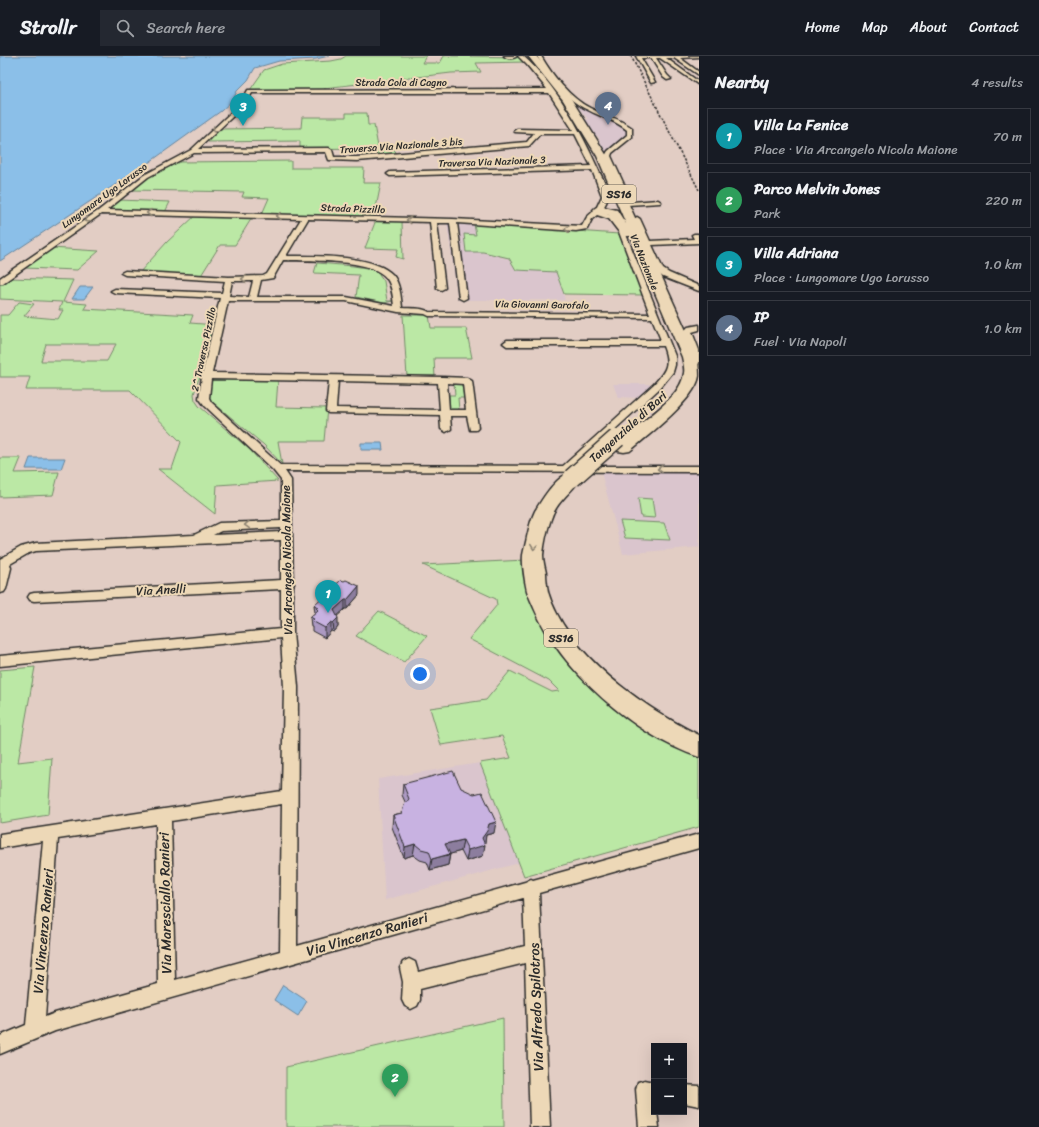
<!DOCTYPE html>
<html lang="en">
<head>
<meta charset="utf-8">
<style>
  body { margin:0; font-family:Sriracha,sans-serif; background:#242831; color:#f1f3f6 }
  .controls { position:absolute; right:12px; bottom:12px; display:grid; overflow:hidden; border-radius:0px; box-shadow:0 4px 16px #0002 }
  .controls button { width:36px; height:36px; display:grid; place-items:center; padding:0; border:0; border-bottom:1px solid #363941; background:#171b24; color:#f1f3f6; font:20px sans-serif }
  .you { position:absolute; left:420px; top:618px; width:14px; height:14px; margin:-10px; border:3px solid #fff; border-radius:50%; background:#1a73e8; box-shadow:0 0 0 6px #1a73e833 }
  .badge { display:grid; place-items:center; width:26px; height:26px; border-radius:50%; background:#c8321e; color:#fff; font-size:13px; font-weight:700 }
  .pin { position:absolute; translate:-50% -33px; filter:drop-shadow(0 1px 2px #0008) }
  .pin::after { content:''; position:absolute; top:21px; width:14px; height:12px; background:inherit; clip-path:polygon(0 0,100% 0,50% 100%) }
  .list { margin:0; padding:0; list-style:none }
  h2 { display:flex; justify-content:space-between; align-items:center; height:52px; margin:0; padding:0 16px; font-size:17px }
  h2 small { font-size:13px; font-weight:400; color:#9ea1a6 }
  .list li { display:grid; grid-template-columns:26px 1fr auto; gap:12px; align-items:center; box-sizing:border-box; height:56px; margin:0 8px 8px; padding:0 8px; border:1px solid #363941; border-radius:0px }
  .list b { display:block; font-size:15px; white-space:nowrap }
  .list p { margin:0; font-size:13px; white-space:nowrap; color:#9ea1a6 }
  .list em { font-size:13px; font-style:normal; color:#9ea1a6 }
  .icon { flex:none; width:22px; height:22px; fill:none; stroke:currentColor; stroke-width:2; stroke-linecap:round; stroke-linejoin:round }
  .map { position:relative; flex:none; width:699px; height:1071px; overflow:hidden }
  header { display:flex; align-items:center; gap:24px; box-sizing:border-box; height:56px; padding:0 20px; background:#171b24; border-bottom:1px solid #363941 }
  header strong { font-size:19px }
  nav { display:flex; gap:22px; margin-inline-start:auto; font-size:14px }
  .search { width:280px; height:36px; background:#242831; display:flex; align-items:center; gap:10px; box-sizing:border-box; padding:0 14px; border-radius:0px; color:#9ea1a6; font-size:15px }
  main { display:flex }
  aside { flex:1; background:#171b24 }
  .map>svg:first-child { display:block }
  .built { fill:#dac5cd }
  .green { fill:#bbe8a5; stroke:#738a68; fill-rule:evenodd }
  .water { fill:#8bbfe8; stroke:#65849c }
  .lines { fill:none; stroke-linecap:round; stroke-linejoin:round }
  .street-casing { stroke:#2b2b2b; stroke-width:3 }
  .secondary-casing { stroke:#2b2b2b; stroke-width:3 }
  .highway-casing { stroke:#2b2b2b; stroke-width:3 }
  .street { fill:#edd8b7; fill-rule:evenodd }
  .secondary { fill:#edd8b7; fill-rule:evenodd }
  .highway { fill:#edd8b7; fill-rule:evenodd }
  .rail { stroke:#2b2b2b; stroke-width:1.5; stroke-dasharray:2.5 1.5; stroke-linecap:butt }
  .highway-bridge-casing { stroke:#2b2b2b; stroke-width:21; stroke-linecap:butt }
  .highway-bridge { stroke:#edd8b7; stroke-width:18 }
  .wall { fill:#ac99c2; stroke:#2b2b2b }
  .shaded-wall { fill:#8c7d9e; stroke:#2b2b2b }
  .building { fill:#c8b2e1; stroke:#2b2b2b }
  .oneway { stroke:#8c8271 }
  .labels { text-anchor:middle; stroke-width:4; stroke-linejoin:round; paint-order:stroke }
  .far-street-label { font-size:10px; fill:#2b2b2b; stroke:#edd8b7 }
  .shield { fill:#edd8b7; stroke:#655f55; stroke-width:1 }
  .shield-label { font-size:11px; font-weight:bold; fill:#2b2b2b }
  .street-label { font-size:12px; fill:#2b2b2b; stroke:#edd8b7 }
  .near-street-label { font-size:14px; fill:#2b2b2b; stroke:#edd8b7 }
</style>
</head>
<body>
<header>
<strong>Strollr</strong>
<div class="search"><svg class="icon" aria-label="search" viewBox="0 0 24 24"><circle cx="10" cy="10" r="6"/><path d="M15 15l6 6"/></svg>Search here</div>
<nav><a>Home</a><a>Map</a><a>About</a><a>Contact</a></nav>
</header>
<main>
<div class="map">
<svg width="699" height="1071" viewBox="0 0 699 1071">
  <rect width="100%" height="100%" fill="#e2cdc4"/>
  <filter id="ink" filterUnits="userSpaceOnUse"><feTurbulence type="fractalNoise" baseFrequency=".025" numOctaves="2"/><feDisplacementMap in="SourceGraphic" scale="8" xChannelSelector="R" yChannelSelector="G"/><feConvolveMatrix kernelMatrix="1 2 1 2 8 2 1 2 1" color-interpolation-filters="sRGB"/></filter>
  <g filter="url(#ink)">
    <path class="built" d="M 568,39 L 582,51 L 623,70 L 627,73 L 628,79 L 605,99 L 598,80 L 594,79 L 585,64 L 588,63 Z
      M 458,167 L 474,168 L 476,179 L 464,179 L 466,196 L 483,196 L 509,203 L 516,214 L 556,216 L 565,244 L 458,244 L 447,168 L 457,169 Z
      M 613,328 L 649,328 L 652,331 L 641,342 L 618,341 Z
      M 601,416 L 699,416 L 699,491 L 623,498 Z
      M 480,707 L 519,807 L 385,844 L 378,723 Z"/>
    <path class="green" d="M 346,0 L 426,0 L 422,7 L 440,7 L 444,0 L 522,1 L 527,6 L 476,7 L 481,16 L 451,17 L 324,32 L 328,34 L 250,34 L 264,14 L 282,8 L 331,5 L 341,3 Z
      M 346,57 L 367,57 L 368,69 L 374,69 L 378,91 L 392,90 L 397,98 L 362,101 L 360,92 L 300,93 L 300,85 L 208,86 L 219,73 L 301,72 L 302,61 L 346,61 Z
      M 291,105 L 291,112 L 364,112 L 363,127 L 381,127 L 374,162 L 262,158 L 269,142 L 242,141 L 244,136 L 131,134 L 151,118 L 177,106 Z
      M 119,144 L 170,146 L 165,156 L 107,154 Z
      M 196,159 L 253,160 L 235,189 L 220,189 L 200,221 L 139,217 L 167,186 Z
      M 376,164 L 402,165 L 403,203 L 396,201 L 398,193 L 365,192 Z
      M 474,168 L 619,178 L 643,239 L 564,238 L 556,216 L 516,214 L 509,202 L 483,196 L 466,196 L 464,178 L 476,179 Z
      M 51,192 L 99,195 L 77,214 L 24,212 Z
      M 317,207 L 353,210 L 367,212 L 369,210 L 383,217 L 379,218 L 384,225 L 387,245 L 392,245 L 384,247 L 356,241 L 359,219 L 314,217 Z
      M 9,222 L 73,224 L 63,246 L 87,248 L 84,253 L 193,259 L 190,267 L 216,269 L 206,308 L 198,325 L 194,338 L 195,344 L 199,350 L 250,394 L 278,425 L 217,429 L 215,458 L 158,413 L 172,413 L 181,386 L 130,334 L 26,334 L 30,321 L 0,321 L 0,259 L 8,259 L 19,246 L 34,248 L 24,260 L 58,263 L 63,254 L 59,254 L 62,246 L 0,243 L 0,228 ZM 46,288 L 116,288 L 107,305 L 41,305 Z
      M 403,259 L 429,259 L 431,272 L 466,272 L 472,302 L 434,302 L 435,322 L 407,321 Z
      M 212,323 L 278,324 L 276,351 L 327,352 L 324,385 L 278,385 L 282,408 L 264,389 L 209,343 L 208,338 Z
      M 454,327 L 462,328 L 464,342 L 458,342 L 459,354 L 450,354 L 449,339 L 455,339 Z
      M 0,402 L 21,402 L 15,417 L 59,416 L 53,439 L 0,441 Z
      M 638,442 L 652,443 L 655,462 L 641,461 Z
      M 620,465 L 664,467 L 670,484 L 625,482 Z
      M 526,504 L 532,545 L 538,560 L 548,579 L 699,701 L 699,771 L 524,820 L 480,707 L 511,702 L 502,680 L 441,689 L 430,652 L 486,644 L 510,615 L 552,636 L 559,635 L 549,625 L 469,583 L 497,549 L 496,543 L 423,509 Z
      M 379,555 L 427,580 L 404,606 L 356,580 Z
      M 35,611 L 18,706 L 52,702 L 48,759 L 0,767 L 0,614 Z
      M 503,962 L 504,1071 L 286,1071 L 286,1011 Z"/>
    <path class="water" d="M 0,0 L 329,0 L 316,3 L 279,5 L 255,12 L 248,24 L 237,35 L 233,44 L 221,55 L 154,103 L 0,205 Z
      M 80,231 L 93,231 L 84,243 L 72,243 Z
      M 361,387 L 382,387 L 383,394 L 361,394 Z
      M 30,402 L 65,402 L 61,413 L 26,413 Z
      M 283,929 L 307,945 L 298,960 L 274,944 Z"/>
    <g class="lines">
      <defs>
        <path id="street" d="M 518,0 L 523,0 C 556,29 580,73 598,113 C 601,120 608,130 608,139 C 608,144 604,151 601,155 L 613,161 L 625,176 L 675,300 L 675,309 L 673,316 L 660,332 L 575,410 L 699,410 L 699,416 L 285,415 L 291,424 L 293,526 L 294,528 L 293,530 L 293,577 L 298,631 L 297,890 L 525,826 L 531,823 L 533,824 L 699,778 L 699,792 L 539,837 L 550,1071 L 530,1071 L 525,907 L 420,933 L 420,944 L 417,950 L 411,953 L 405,950 L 402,944 L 403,926 L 400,912 L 403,906 L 409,903 L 415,906 L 418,916 L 525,890 L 523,842 L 55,975 L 0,998 L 0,980 L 26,969 L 43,785 L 0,792 L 0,778 L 282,735 L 284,631 L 281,582 L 0,610 L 0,600 L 281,573 L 281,533 L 34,545 L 30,544 L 28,541 L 30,538 L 34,537 L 281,524 L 281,484 L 36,495 L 29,497 L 10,508 L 11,512 L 6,533 L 4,536 L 0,537 L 0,503 L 21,491 L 36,487 L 194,479 L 219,467 L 281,465 L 281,424 L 273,414 L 205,350 L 199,342 L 202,320 L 220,242 L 115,237 L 111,235 L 115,233 L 222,237 L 225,225 L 125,219 L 121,217 L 125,215 L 229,221 L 263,220 L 267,218 L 301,163 L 101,158 L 3,227 L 0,227 L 0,222 L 98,155 L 144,119 L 191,94 L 241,47 L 248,34 L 547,33 L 527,9 ZM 252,37 L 549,37 L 573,74 L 517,73 L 514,75 L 515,76 L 534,77 L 527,86 L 357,101 L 334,101 L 332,94 L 329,92 L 198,93 L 245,49 ZM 540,78 L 575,78 L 591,110 L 390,116 L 387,118 L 390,120 L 592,114 L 602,140 L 596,153 L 587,161 L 582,170 L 453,163 L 107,154 L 148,121 L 194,97 L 326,96 L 329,104 L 357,105 L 529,90 ZM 597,159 L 609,163 L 619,176 L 650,258 L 429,256 C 422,251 410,253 402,252 C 401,241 400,228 393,219 C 374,198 313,200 286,200 L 308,163 L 430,166 L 437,232 L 441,234 L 445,232 L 437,167 L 450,167 L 459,242 L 463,244 L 467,242 L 457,167 L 576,175 L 587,173 L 592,163 ZM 283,204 C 308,205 373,202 387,223 C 392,230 393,241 394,250 L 346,241 L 257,241 L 261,224 L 273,222 ZM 232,225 L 253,225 L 249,241 L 229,240 ZM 228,245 L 346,245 L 398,256 L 425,258 L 429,260 L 652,262 L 661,284 L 507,284 L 503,287 L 507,290 L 663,290 C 670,308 667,314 654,328 L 563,410 L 280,409 L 211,346 L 209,342 L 211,323 L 329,325 L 326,355 L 328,357 L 440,359 L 441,373 L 446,376 L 451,373 L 450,360 L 467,360 L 470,374 L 476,374 L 478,372 L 472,325 L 467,322 L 442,321 L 212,317 ZM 338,325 L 438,327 L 440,354 L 336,352 ZM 447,327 L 463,328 L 466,354 L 449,354 ZM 281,472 L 281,476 L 213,479 L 221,475 ZM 282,748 L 280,895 L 175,924 L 171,765 ZM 156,768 L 158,928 L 55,957 L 45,961 L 58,783 Z
          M 537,0 L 541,0 C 552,19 570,42 590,52 C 604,59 619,62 632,72 L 632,81 L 612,97 L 611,100 L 632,146 L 658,144 L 661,146 L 660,147 L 628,149 L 605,100 L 608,95 L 627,79 L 627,74 C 615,64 601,61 588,54 C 566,44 548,20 537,0 Z
          M 636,0 L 699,0 L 699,1 L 680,2 L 699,16 L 699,19 L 674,2 L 666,2 L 699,26 L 699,29 L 660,2 L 656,2 L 667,19 L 671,23 L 667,24 L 663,21 L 651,2 L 641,2 L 655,26 L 651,27 Z
          M 637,161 L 640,163 L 650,185 L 694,183 L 692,179 L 694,178 L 698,178 L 699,187 L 652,189 L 663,213 L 669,217 L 699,230 L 699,235 L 663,221 L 657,216 L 634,163 Z
          M 699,269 L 699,274 L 692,276 L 699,294 L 699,308 L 695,305 L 684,275 L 688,271 Z
          M 645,1024 L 654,1026 L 654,1056 L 657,1056 L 659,1071 L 639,1071 L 636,1033 L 638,1026 Z
          M 684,1029 L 699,1030 L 699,1050 L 684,1047 Z"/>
        <path id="secondary" d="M 504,0 L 517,0 C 514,3 507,3 504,0 Z"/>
        <path id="highway" d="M 528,0 L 536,0 L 570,41 L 607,100 L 698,301 C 698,307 699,313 699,320 C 696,343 648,379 630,395 L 624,396 L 618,395 L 615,391 C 631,369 681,346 684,317 C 685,312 683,306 682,301 L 631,180 L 623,180 L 614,169 L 609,159 L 595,156 L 593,154 L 595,152 L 599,150 L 617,154 L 626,168 L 597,100 L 563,44 Z
          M 572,416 L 578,418 L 581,422 C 572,436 556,446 551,463 C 547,474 544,488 543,499 C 543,505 545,512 546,517 C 546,523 547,530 548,536 C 567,599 643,651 699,679 L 699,701 C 634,679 561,615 534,552 C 532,547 529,541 527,535 C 525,526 522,508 523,499 C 524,493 526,487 527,481 C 529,472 531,463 535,455 C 543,442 556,420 572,416 Z"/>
      </defs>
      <use href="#street" class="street-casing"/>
      <use href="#secondary" class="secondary-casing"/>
      <use href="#highway" class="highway-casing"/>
      <use href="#street" class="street"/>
      <use href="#secondary" class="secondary"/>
      <use href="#highway" class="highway"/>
      <path class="rail" d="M 631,0 L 699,134"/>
      <defs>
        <path id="highway-bridge" d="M 572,422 L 617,382"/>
      </defs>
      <use href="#highway-bridge" class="highway-bridge-casing"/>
      <use href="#highway-bridge" class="highway-bridge"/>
    </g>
    <path class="wall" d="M 359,539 L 347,553 L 345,553 L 337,560 L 338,571 L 334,576 L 331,575 L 325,582 L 312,575 L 312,571 L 311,571 L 310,561 L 315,557 L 314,549 Z
      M 403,728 L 461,732 L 494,777 L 486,779 L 484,787 L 483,800 L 466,805 L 461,795 L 450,798 L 448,809 L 430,814 L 427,806 L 420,804 L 413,799 L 404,802 L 392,771 L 393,759 L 402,757 L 406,748 L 402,739 Z"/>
    <path class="shaded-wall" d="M 359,530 L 359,539 L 347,553 L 347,544 Z
      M 345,544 L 345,553 L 334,563 L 334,554 Z
      M 338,562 L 338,571 L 334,576 L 333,567 Z
      M 331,566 L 331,575 L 325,582 L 325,572 Z
      M 496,766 L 494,777 L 486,779 L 485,787 L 482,790 L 485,789 L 483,800 L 466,805 L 468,794 L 482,782 L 489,768 Z
      M 463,784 L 461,795 L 444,800 L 445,788 Z
      M 415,788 L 413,799 L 404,802 L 405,791 Z
      M 450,798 L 448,809 L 430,814 L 432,803 Z"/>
    <path class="building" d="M 341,524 L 344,525 L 346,524 L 359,530 L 347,544 L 345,544 L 334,554 L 338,562 L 333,567 L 331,566 L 325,572 L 312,565 L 314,563 L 310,561 L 318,554 L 316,552 L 318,551 L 314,549 Z
      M 453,715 L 461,732 L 474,738 L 482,736 L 496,766 L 489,768 L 487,775 L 482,782 L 485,789 L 468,794 L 463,784 L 445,788 L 450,798 L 432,803 L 429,795 L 421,793 L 415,788 L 405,791 L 393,759 L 402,757 L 404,749 L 409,743 L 403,728 Z"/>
    <defs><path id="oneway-chevron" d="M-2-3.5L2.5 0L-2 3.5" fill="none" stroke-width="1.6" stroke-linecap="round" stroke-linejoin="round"/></defs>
    <g class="oneway">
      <use href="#oneway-chevron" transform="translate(215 74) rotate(133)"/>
      <use href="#oneway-chevron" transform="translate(149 157) rotate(-179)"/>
      <use href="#oneway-chevron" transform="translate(279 160) rotate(-179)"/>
      <use href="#oneway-chevron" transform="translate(87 164) rotate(145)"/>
      <use href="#oneway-chevron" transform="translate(409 164) rotate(-178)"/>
      <use href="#oneway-chevron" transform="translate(567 173) rotate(-176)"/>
      <use href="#oneway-chevron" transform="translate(244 223) rotate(178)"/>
      <use href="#oneway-chevron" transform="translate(660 413) rotate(-180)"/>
      <use href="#oneway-chevron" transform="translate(247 469) rotate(176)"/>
      <use href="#oneway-chevron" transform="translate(534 491) rotate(98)"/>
    </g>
  </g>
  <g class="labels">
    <g class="far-street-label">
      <text x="401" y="30">Strada Cola di Cagno</text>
      <text transform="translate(401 89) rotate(-4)" y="4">Traversa Via Nazionale 3 bis</text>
      <text transform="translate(492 105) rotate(-2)" y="4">Traversa Via Nazionale 3</text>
      <text transform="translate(104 139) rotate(-36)" y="4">Lungomare Ugo Lorusso</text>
      <text transform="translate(353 152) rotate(2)" y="4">Strada Pizzillo</text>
      <text transform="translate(645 206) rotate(68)" y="4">Via Nazionale</text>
      <text transform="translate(542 248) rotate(1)" y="4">Via Giovanni Garofalo</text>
      <text transform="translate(203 293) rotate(-78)" y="4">2^ Traversa Pizzillo</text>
    </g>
    <g class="shield">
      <rect x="602" y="129" width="34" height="18" rx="3"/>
      <rect x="544" y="573" width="34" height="18" rx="3"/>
    </g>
    <g class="shield-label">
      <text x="619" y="142">SS16</text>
      <text x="561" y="586">SS16</text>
    </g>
    <g class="street-label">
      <text transform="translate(628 371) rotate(-42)" y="4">Tangenziale di Bari</text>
      <text transform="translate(287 504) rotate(-91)" y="4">Via Arcangelo Nicola Maione</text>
      <text transform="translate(161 534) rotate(-3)" y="4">Via Anelli</text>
    </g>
    <g class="near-street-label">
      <text transform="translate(165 847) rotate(-91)" y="5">Via Maresciallo Ranieri</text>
      <text transform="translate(43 875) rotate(-85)" y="5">Via Vincenzo Ranieri</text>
      <text transform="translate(367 878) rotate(-16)" y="5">Via Vincenzo Ranieri</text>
      <text transform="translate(536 951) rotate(-92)" y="5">Via Alfredo Spilotros</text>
    </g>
  </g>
</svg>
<div class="controls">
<button>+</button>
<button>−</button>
</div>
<div class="you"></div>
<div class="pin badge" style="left:328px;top:557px;background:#0f9aa8">1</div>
<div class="pin badge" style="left:395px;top:1041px;background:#2e9e5b">2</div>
<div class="pin badge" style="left:243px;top:70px;background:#0f9aa8">3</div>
<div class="pin badge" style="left:608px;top:69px;background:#5c6f8a">4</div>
</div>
<aside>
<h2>Nearby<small>4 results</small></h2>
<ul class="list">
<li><span class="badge" style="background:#0f9aa8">1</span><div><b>Villa La Fenice</b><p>Place · Via Arcangelo Nicola Maione</p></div><em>70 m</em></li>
<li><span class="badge" style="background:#2e9e5b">2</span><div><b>Parco Melvin Jones</b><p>Park</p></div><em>220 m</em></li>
<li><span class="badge" style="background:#0f9aa8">3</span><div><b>Villa Adriana</b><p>Place · Lungomare Ugo Lorusso</p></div><em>1.0 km</em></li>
<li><span class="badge" style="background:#5c6f8a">4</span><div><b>IP</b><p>Fuel · Via Napoli</p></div><em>1.0 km</em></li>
</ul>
</aside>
</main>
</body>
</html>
